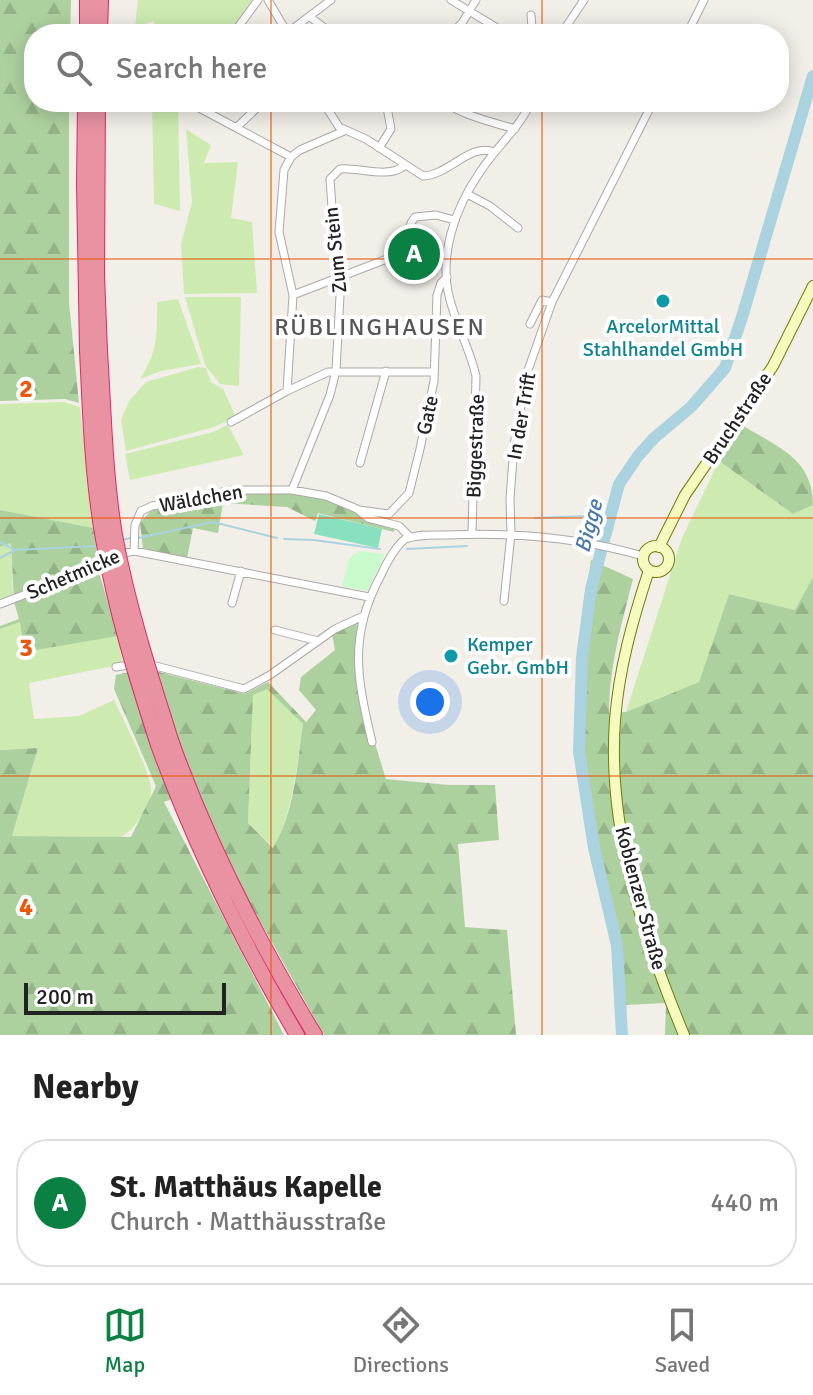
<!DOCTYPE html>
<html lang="en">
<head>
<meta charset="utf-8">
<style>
  body { margin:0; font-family:Signika,sans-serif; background:#f6f6f6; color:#222 }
  .scale { position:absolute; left:24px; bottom:20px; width:202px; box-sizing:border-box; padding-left:8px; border:4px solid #222; border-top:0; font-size:22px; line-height:28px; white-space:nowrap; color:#222; -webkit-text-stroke:6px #fff; paint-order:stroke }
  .you { position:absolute; left:430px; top:702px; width:28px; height:28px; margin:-20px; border:6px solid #fff; border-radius:50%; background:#1a73e8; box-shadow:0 0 0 12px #1a73e833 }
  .badge { display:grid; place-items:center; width:52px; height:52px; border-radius:50%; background:#0b8043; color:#fff; font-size:26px; font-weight:700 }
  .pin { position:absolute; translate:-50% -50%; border:4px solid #fff; box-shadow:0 2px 8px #0006 }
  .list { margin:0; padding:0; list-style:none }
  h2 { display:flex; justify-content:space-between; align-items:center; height:104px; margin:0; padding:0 32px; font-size:34px }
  h2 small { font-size:26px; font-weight:400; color:#767676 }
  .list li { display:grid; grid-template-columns:52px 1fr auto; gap:24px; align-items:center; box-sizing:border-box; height:128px; margin:0 16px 16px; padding:0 16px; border:2px solid #e0e0e0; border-radius:32px }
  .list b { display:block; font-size:30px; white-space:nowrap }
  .list p { margin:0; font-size:26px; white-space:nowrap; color:#767676 }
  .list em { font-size:26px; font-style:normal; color:#767676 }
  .icon { flex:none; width:44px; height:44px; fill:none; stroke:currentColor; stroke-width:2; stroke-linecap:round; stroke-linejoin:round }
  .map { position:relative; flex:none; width:813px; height:1035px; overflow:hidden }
  .search { position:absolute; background:#fff; box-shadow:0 4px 20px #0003; left:24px; right:24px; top:24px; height:88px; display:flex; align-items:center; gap:20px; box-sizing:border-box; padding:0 28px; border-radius:32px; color:#767676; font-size:30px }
  .sheet { height:248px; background:#fff }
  nav { display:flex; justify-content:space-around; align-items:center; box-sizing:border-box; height:112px; border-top:2px solid #e0e0e0; background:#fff; font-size:22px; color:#767676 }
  nav a { display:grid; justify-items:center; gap:4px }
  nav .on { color:#0b8043 }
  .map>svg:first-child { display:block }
  .grass { fill:#cdebb0 }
  .forest { fill:url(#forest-firs); fill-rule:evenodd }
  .park { fill:#c8facc }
  .pitch { fill:#88e0be }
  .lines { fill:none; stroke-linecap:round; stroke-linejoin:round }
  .stream { stroke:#aad3df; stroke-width:2 }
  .river { stroke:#aad3df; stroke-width:12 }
  .minor-casing { stroke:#a9a9a9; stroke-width:9 }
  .secondary-casing { stroke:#707d05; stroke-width:12 }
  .motorway-casing { stroke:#dc2a67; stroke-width:16 }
  .minor { stroke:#fff; stroke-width:7 }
  .secondary { stroke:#f7fabf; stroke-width:10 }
  .motorway { stroke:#e892a2; stroke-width:14 }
  .motorway-bridge-casing { stroke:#dc2a67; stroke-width:16; stroke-linecap:butt }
  .motorway-bridge { stroke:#e892a2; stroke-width:14 }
  .grid { fill:none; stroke:#e8590c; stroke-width:2; stroke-opacity:0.55 }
  .culture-dot { fill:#0f9aa8; stroke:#fff; stroke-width:3 }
  .labels { text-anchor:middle; stroke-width:8; stroke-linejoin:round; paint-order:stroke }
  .street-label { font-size:20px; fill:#222; stroke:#fff }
  .culture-label { font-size:20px; fill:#0d838f; stroke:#fff }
  .water-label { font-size:22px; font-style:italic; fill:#4a7aab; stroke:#fff }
  .quarter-label { font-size:24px; letter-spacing:2px; fill:#555; stroke:#fff }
  .grid-label { font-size:26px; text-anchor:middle; font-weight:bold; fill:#e8590c; stroke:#fff; stroke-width:8; stroke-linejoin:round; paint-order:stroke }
</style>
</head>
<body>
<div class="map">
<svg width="813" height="1035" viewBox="0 0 813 1035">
  <defs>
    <pattern id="forest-firs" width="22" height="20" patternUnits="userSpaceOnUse" patternTransform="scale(2)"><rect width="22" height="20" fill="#add19e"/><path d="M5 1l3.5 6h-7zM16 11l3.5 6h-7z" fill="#95b388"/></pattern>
  </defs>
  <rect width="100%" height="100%" fill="#f2efe9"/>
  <path class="grass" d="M 138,0 L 252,0 L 228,34 L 154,34 L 154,21 L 135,27 Z
    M 152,102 L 178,102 L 180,211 L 154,204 Z
    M 186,129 L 211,145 L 204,163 L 238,162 L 231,218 L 252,222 L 257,293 L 184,294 L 181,244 L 192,202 Z
    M 185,297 L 241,297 L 239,386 L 220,384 L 205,365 Z
    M 178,299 L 201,364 L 161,371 L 140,379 C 158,351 157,334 157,302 Z
    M 198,367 L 206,368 L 211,382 L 223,389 L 236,417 L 214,427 L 126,451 L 121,420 L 129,401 L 146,382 Z
    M 64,402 L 80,407 L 94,528 L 0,510 L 0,404 Z
    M 228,425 L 244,455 L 130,480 L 125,454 L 213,432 Z
    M 719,461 L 793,514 L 813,505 L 813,577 L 795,610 L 729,594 L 699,682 L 626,712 L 682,538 Z
    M 11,542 L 13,595 L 0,600 L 0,547 Z
    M 20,622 L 24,651 L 118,636 L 123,664 L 29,683 L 34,719 L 79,716 L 114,700 C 122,717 151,773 151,789 C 151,805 135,830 121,837 L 12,836 L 38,748 L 0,750 L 0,629 Z
    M 267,688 L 303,724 C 297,767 293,809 274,848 L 248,823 L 253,695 Z"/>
  <path class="forest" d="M 0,0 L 71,0 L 70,34 L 34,34 L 34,102 L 69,102 L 69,302 L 79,403 L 65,399 L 0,401 Z
    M 742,425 C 777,447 813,458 813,505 L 793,514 L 719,461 Z
    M 229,490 L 325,496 L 360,509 L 395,526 L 394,532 L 318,513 L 315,521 L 287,507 L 223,503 L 218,533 L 193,528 L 187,558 L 143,548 L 140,523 L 154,507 Z
    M 0,510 L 94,528 L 99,572 L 118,636 L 24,652 L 20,622 L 0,629 L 0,626 L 19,619 L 14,602 L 11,543 L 0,547 Z
    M 591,560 L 633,579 C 622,622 609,668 609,713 L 626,712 L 699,682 L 729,594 L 795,610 L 813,577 L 813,1035 L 665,1035 L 666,1003 L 626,1005 L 575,743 L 577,651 Z
    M 357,619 L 356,683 L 386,779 L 449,785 L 495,785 L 499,840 L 458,844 L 465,927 L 507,930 L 516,1035 L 324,1035 L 247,898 L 196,790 L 164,802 L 284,1035 L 0,1035 L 0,750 L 38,748 L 12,836 L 131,837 L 156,786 L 114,689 L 116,675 L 138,670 L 159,672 L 245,694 L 268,682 L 306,722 L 316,710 L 299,690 L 301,677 L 335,650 L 332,634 ZM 267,689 L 303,724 C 297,765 295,811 273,848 L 248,823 L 253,695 Z"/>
  <path class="park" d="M 360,551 L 385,554 L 367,591 L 342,586 L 349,558 Z"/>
  <path class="pitch" d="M 319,514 L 382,529 L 378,548 L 314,534 Z"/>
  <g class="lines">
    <path class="stream" d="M 535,518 L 588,516 L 610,518
      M 138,538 L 213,522 L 277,538
      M 284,539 L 314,540 L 380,549
      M 122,540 L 130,538
      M 0,542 L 13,549
      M 407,549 L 467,546
      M 0,558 L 15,550 L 96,546"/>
    <path class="river" d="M 622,1035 L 617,945 L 594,848 L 579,751 L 582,658 L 591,589 L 619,484 L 638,456 L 654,438 L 691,407 L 725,368 L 743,314 L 813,76"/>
    <defs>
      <path id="minor" d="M 268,0 L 288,34
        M 451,0 L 507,34
        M 310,17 L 333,34
        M 287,33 L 331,0
        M 233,34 L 258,0
        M 451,34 L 462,23 L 476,0
        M 528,34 L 532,27 L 531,15
        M 561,34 L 584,0
        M 687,34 L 704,0
        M 188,102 L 291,157
        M 323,102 L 339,127 L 366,139 L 423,176 C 449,175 471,142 494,152
        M 444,102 C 467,117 489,121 515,129
        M 237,127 L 259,106
        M 379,148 L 391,129 L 386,102
        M 467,194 L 490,206 L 518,228
        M 293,295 L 392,257 L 405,249 L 411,223 L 415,217 L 436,215 L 454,220
        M 530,324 L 542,300 L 552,302
        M 287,391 L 293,295 L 279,232 L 284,170 L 291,157 L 300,150 L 344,131
        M 231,422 L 287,391 L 328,372 L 434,372
        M 360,463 L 386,371
        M 292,490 L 330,395 L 336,371 L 341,277 L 335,250 L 330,179 L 340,169 C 360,167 388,179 404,166
        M 359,510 L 389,514 L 409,493 L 420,449 L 434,381 L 437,295 L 441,283 L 447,277
        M 472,534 L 476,376 C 470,350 457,326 450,300 C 438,256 455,208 480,172 C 496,147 519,129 531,102
        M 134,551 L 135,525 L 141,511 L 152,506 L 233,490 L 292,490 L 326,496 L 357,509 L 368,518 L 399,526 L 410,537
        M 504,601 L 511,534 L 510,499 L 514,445 L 526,376 L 552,302 L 653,102
        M 232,603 L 241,571
        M 0,604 L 60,581 L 104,557 L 134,551 L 369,597
        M 275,630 L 318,641
        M 148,664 L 244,689 L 270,675 L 335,629 L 361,617
        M 116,667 L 135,664
        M 372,742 C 357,678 348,636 381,575 C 387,562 394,548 405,539 C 418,534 434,535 448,535 C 513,532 580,538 643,556"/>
      <path id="secondary" d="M643 559a13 13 0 1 1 26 0a13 13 0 1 1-26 0Z
        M 659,547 L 685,495 L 773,366 L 813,286
        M 649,570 C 633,619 619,668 615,720 C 607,828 643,936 684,1035"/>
      <path id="motorway" d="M 87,34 L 87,0
        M 100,34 L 101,0
        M 85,102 L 84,184 L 87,350
        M 98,102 L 97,275 L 100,351
        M 172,743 C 209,846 258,941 315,1035
        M 158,745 C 195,846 242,942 297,1035"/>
    </defs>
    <use href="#minor" class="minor-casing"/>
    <use href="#secondary" class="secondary-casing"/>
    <use href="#motorway" class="motorway-casing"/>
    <use href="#minor" class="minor"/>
    <use href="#secondary" class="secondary"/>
    <use href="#motorway" class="motorway"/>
    <defs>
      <path id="motorway-bridge" d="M 87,350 C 90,413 92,477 103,539 C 115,609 136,677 158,745
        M 100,351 C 104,412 105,475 115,535 C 128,606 150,674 172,743"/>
    </defs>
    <use href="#motorway-bridge" class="motorway-bridge-casing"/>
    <use href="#motorway-bridge" class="motorway-bridge"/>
  </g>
  <path class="grid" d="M 271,0 L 271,34M 542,0 L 542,34M 271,102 L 271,1035M 542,102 L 542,1035M 0,259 L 813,259M 0,518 L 813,518M 0,776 L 813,776"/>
  <g class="culture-dot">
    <circle cx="663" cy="301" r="8"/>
    <circle cx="451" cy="656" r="8"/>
  </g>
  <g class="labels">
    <g class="street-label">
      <text transform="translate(335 250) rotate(-96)" y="7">Zum Stein</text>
      <text transform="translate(427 415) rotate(-78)" y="7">Gate</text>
      <text transform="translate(521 416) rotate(-80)" y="7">In der Trift</text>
      <text transform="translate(737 418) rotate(-56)" y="7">Bruchstraße</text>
      <text transform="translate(475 446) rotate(-88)" y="7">Biggestraße</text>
      <text transform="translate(201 498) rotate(-10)" y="7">Wäldchen</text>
      <text transform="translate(73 574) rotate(-23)" y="7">Schetmicke</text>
      <text transform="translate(641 898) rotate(75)" y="7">Koblenzer Straße</text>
    </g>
    <g class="culture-label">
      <text x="663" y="333">ArcelorMittal<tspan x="663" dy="23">Stahlhandel GmbH</tspan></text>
      <text x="467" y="651" text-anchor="start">Kemper<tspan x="467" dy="23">Gebr. GmbH</tspan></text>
    </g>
    <g class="water-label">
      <text transform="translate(588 526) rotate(-75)" y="8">Bigge</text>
    </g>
    <g class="quarter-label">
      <text x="380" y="335">RÜBLINGHAUSEN</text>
    </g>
  </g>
  <g class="grid-label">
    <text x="26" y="397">2</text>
    <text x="26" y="656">3</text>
    <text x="26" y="915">4</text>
  </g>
</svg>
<div class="scale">200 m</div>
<div class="you"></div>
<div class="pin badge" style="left:414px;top:254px">A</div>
<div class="search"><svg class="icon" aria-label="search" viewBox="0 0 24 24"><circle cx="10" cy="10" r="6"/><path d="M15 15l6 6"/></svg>Search here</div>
</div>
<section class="sheet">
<h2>Nearby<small></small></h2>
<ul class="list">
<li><span class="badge">A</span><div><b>St. Matthäus Kapelle</b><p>Church · Matthäusstraße</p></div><em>440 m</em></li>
</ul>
</section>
<nav>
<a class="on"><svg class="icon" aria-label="map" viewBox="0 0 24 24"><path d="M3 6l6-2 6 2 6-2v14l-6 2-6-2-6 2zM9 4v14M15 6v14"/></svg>Map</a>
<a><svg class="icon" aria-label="directions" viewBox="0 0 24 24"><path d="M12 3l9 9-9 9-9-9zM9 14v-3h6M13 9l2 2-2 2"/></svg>Directions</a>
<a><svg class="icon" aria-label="saved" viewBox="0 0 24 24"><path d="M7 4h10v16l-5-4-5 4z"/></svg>Saved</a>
</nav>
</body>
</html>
